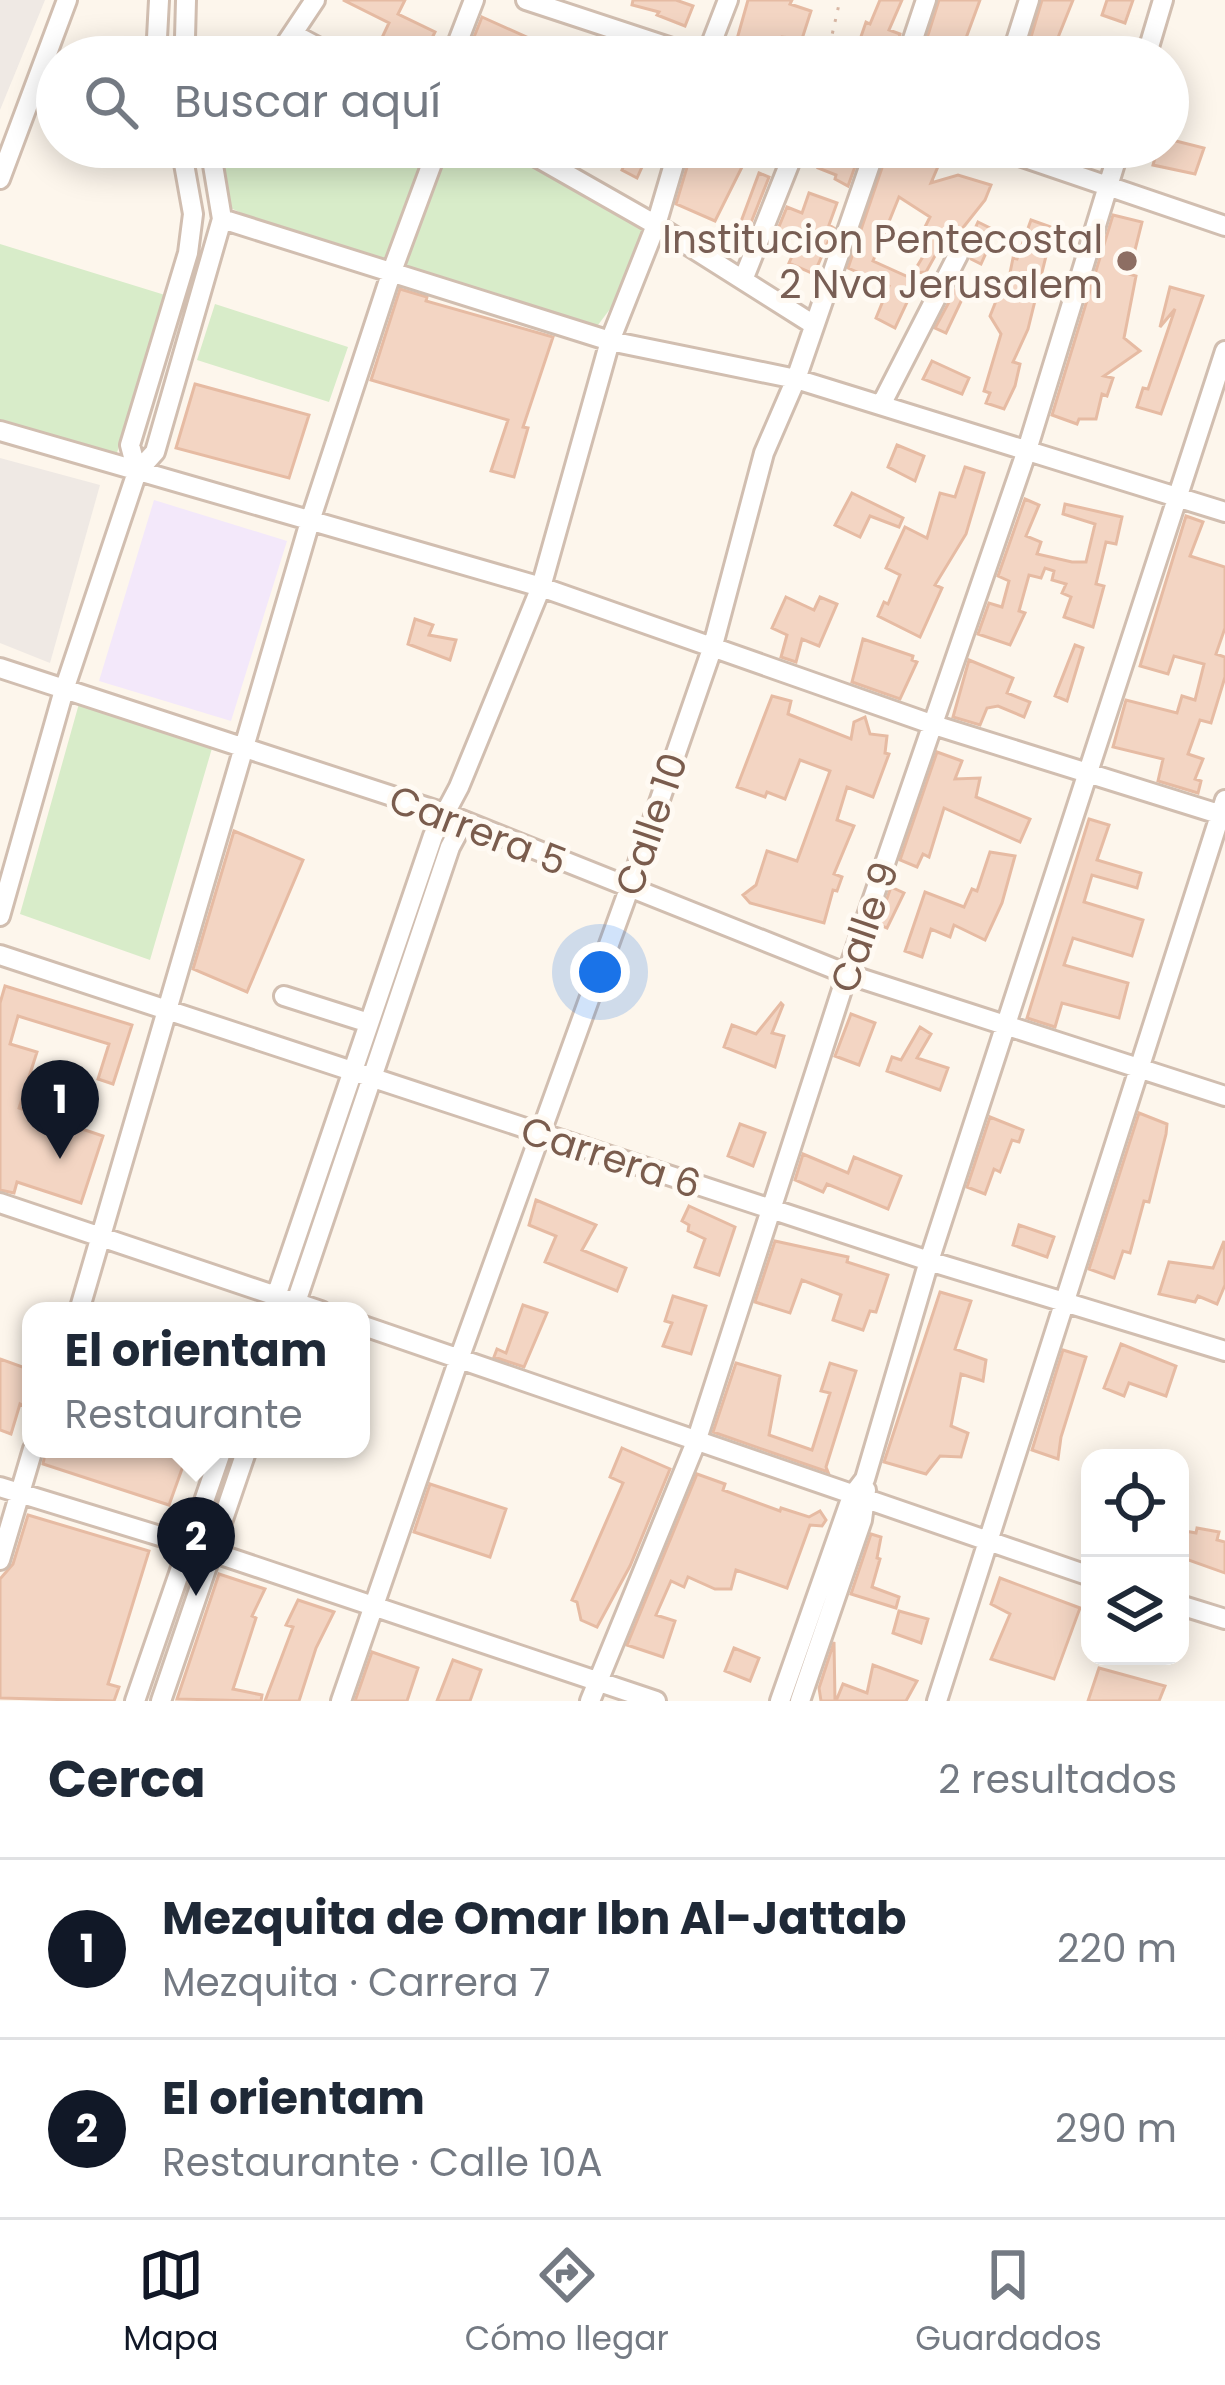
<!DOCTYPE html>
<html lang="es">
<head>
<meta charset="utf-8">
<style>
  body { margin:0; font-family:Poppins,sans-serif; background:#f2f2f3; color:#1f2937 }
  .controls { position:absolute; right:36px; bottom:36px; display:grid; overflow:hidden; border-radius:24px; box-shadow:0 6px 30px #0003 }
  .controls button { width:108px; height:108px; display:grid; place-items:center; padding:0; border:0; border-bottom:3px solid #e0e1e3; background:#fff; color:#1f2937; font:60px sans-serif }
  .you { position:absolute; left:600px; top:972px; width:42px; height:42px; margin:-30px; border:9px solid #fff; border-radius:50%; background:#1a73e8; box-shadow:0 0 0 18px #1a73e833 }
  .badge { display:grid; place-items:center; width:78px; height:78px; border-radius:50%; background:#111827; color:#fff; font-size:39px; font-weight:700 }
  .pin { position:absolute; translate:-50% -99px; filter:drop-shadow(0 3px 6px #0008) }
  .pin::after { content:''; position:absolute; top:63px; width:42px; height:36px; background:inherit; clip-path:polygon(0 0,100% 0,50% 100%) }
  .popup { position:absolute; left:22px; top:1302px; width:348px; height:156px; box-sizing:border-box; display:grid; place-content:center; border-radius:24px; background:#fff; filter:drop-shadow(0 3px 9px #0005); font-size:39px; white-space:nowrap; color:#747a83 }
  .popup b { font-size:45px; color:#1f2937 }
  .popup::after { content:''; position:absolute; left:50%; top:100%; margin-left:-24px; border:24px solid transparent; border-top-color:#fff }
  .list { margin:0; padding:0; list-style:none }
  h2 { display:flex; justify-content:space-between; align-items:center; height:156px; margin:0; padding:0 48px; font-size:51px }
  h2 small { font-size:39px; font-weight:400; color:#747a83 }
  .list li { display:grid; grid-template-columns:78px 1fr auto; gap:36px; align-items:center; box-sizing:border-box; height:180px; padding:0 48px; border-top:3px solid #e0e1e3 }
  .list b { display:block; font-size:45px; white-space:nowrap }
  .list p { margin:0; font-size:39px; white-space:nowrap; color:#747a83 }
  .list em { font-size:39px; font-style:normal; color:#747a83 }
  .icon { flex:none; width:66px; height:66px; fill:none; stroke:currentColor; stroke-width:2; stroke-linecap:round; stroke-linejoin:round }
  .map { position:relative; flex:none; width:1225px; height:1701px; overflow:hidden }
  .search { position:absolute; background:#fff; box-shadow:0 6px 30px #0003; left:36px; right:36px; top:36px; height:132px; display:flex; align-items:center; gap:30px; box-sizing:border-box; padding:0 42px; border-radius:66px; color:#747a83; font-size:45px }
  .sheet { height:516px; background:#fff }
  nav { display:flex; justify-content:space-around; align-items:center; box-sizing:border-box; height:168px; border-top:3px solid #e0e1e3; background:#fff; font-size:33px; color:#747a83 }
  nav a { display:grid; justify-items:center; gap:6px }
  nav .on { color:#111827 }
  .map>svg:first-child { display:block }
  .industrial { fill:#efe9e4 }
  .education { fill:#f3e8fa }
  .green { fill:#d8ecc9 }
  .building { fill:#f3d5c3; stroke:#e6bba3; stroke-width:3 }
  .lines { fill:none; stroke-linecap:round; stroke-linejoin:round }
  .minor-casing { stroke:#d1beb0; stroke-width:24 }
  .path { stroke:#d9b8a5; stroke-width:3; stroke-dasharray:3 9; stroke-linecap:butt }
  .minor { stroke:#fff; stroke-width:18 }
  .education-dot { fill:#8d6e63; stroke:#fffaf3; stroke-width:4.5 }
  .labels { text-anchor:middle; stroke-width:10; stroke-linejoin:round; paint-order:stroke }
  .education-label { font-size:39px; fill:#785e54; stroke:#fffaf3; text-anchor:end }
  .street-label { font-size:39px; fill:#7a5c4d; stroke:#fffaf3 }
</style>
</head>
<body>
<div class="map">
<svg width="1225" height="1701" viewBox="0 0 1225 1701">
  <rect width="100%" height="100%" fill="#fdf6ec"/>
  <path class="industrial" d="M 0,0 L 45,0 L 0,110 Z
    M 0,458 L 100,485 L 50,663 L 0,643 Z"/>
  <path class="education" d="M 154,500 L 287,541 L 231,721 L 99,681 Z"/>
  <path class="green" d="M 230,147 L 435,147 L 406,220 L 384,261 L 299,239 L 226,206 L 220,177 Z
    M 440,147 L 503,147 L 543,164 L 651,227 L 616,301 L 595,329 L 397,267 Z
    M 0,244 L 165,295 L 116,456 L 0,420 Z
    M 215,304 L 348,347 L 329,402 L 197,360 Z
    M 80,700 L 215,738 L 150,960 L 20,914 Z"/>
  <path class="building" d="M 343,0 L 405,0 L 398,14 L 435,32 L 423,57 L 391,57 L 394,51 L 379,44 L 389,23 Z
    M 633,0 L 676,0 L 693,6 L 685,26 L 657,15 L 659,12 L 632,5 Z
    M 748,0 L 792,0 L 790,4 L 811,11 L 802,39 L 782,37 L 776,54 L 735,46 Z
    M 880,0 L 902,0 L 889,30 L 900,34 L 894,57 L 854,57 L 866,22 L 870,24 Z
    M 939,0 L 980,0 L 959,57 L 921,57 Z
    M 1042,0 L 1073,0 L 1057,40 L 1051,38 L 1044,57 L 1025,57 Z
    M 1107,0 L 1133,0 L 1125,23 L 1102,15 Z
    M 482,17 L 531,39 L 523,57 L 466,57 Z
    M 1168,139 L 1204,148 L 1195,174 L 1153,165 L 1158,147 L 1168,147 Z
    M 632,147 L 651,147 L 637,178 L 622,170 Z
    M 693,147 L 752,147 L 715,221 L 676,204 Z
    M 826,147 L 861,150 L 848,186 L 835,179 L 836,175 L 818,168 Z
    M 889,147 L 925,159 L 928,151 L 942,157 L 931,183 L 958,175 L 991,185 L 985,200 L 950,244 L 947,248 L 941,245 L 926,272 L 913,273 L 930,245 L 919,239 L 930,217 L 899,197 L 873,261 L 917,281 L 895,328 L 876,318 L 889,286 L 848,268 Z
    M 759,173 L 769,177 L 745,238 L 736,235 Z
    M 809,193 L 837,203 L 829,225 L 834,228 L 814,274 L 789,263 L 801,236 L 773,241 L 787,207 L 802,213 Z
    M 1113,215 L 1142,222 L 1129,274 L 1136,276 L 1124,338 L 1140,351 L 1104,376 L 1113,378 L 1107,396 L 1102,394 L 1096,419 L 1079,419 L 1077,424 L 1052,415 Z
    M 1031,220 L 1059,230 L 1052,249 L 1048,248 L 1028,329 L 1013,362 L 1020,364 L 1015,386 L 1004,409 L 986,403 L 990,393 L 984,391 L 1001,334 L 990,316 L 1000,291 L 1006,293 L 1013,258 L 1017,259 Z
    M 978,222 L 996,231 L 981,264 L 971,259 L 967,246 Z
    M 1170,287 L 1203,296 L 1161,414 L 1137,407 L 1143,388 L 1148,389 L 1175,309 L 1160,327 Z
    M 400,289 L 427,297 L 426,301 L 553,337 L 523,427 L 528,428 L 514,477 L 491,471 L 508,420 L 371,380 Z
    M 956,289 L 965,293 L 946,333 L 935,328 Z
    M 932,361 L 969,378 L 962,394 L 923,379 Z
    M 195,384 L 309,415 L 289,478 L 176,448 Z
    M 897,445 L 924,456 L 915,481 L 888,467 Z
    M 965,467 L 984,473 L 966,534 L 935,585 L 942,588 L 920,637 L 878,616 L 884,602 L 888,604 L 900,575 L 886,568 L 905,527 L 927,538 L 940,493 L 955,497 Z
    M 852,493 L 903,518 L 899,527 L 870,516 L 860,537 L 835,525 Z
    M 1025,499 L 1039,505 L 1026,536 L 1041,542 L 1037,554 L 1072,562 L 1086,562 L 1095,524 L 1063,514 L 1065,504 L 1122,517 L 1116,544 L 1106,542 L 1096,584 L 1104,586 L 1093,627 L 1064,617 L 1071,597 L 1062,593 L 1066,584 L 1052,580 L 1054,571 L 1045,568 L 1041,578 L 1029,575 L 1019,611 L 1025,613 L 1010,645 L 978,634 L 989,603 L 1002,607 L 1009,581 L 998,576 Z
    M 1186,516 L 1203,522 L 1190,556 L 1225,567 L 1225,628 L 1216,654 L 1225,657 L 1225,677 L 1211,723 L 1200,720 L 1188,754 L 1203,759 L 1195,779 L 1201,781 L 1198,793 L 1158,781 L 1163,759 L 1113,747 L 1126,700 L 1177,713 L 1182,696 L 1195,700 L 1204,664 L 1174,656 L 1168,674 L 1140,666 Z
    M 786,597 L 814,610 L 820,597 L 837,604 L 819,646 L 802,639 L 796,662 L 781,657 L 787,635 L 772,628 Z
    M 415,619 L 433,625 L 429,635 L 456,640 L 450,660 L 408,644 Z
    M 863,639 L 913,656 L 912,660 L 917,662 L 900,699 L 852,682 Z
    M 1075,645 L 1083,648 L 1067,701 L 1055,696 Z
    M 969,660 L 1013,678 L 1007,693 L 1030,702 L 1024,717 L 998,706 L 987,708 L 980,725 L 953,717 Z
    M 772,696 L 791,701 L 788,714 L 851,739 L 854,722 L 865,717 L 870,734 L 887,736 L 885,753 L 889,754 L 873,797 L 847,787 L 837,820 L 854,826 L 834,874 L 842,877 L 837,891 L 833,890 L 824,923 L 750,903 L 743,895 L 756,885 L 767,851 L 797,861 L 830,771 L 800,760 L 785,799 L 767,792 L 765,797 L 737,787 Z
    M 937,752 L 962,761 L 955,779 L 980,778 L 976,797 L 1030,819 L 1020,842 L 944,808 L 929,857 L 923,854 L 917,867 L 900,860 Z
    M 1089,819 L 1109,825 L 1097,860 L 1141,873 L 1137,888 L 1092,875 L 1084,902 L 1143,920 L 1132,956 L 1073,938 L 1064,965 L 1128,983 L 1119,1018 L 1062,1003 L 1055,1027 L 1027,1018 Z
    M 234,831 L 303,860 L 247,992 L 193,969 Z
    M 990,852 L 1015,856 L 1002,903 L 985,940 L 954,925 L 950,937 L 931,929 L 922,957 L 905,951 L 925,892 L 964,907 L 972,889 L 977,891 Z
    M 891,887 L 904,893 L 887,928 L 878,924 Z
    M 5,986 L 132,1025 L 113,1084 L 98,1079 L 109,1044 L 18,1016 L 10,1044 L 37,1052 L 19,1108 L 103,1136 L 81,1203 L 17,1182 L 14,1193 L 0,1190 L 0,1003 Z
    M 781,1003 L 783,1005 L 772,1033 L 784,1036 L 775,1067 L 724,1047 L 732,1025 L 756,1034 Z
    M 851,1014 L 875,1023 L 859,1065 L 835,1056 Z
    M 920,1027 L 931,1034 L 917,1058 L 948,1068 L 940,1090 L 887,1071 L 892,1057 L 901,1060 Z
    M 1139,1113 L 1167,1124 L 1166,1134 L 1149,1202 L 1144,1201 L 1130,1253 L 1123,1251 L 1114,1278 L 1089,1269 Z
    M 990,1117 L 1023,1130 L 1019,1142 L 1012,1140 L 1000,1172 L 994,1169 L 985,1194 L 967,1187 Z
    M 740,1124 L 765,1133 L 753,1166 L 728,1156 Z
    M 803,1154 L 848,1173 L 854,1157 L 901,1176 L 888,1209 L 827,1184 L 823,1192 L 795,1180 Z
    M 536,1200 L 596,1225 L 582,1250 L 626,1268 L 617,1291 L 545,1262 L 556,1236 L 529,1225 Z
    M 689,1206 L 735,1227 L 719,1275 L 695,1267 L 705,1239 L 688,1231 L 689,1225 L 682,1221 Z
    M 1019,1225 L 1054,1237 L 1047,1257 L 1013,1245 Z
    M 775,1241 L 848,1257 L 847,1262 L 888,1275 L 876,1312 L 870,1311 L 863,1330 L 833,1320 L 841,1295 L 802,1280 L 790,1313 L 755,1302 Z
    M 1224,1241 L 1225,1285 L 1217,1304 L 1198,1296 L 1195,1302 L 1159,1294 L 1169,1262 L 1213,1268 Z
    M 940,1292 L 971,1301 L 955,1349 L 986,1360 L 983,1381 L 961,1374 L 951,1426 L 968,1433 L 961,1457 L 940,1456 L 926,1474 L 884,1462 Z
    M 673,1296 L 706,1306 L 691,1354 L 663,1346 L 672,1323 L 665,1321 Z
    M 523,1305 L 547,1313 L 524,1367 L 494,1357 L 497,1349 L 506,1353 Z
    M 1121,1344 L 1176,1366 L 1166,1396 L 1129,1383 L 1124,1396 L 1104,1388 Z
    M 1063,1350 L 1086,1357 L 1061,1437 L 1058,1459 L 1032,1450 Z
    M 0,1359 L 31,1370 L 31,1385 L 24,1406 L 20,1404 L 11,1434 L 0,1430 Z
    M 736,1363 L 780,1376 L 769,1435 L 812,1450 L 830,1393 L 821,1391 L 830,1363 L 856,1371 L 826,1467 L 828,1472 L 713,1432 Z
    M 622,1448 L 670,1469 L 630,1566 L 597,1627 L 581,1620 L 577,1602 L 572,1600 L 623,1483 L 610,1477 Z
    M 46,1449 L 169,1449 L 187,1455 L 169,1505 L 43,1464 Z
    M 697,1474 L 725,1484 L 723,1490 L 780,1511 L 781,1508 L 809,1517 L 820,1511 L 826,1520 L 822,1526 L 810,1525 L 787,1588 L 736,1570 L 731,1589 L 715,1589 L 688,1577 L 684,1587 L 671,1581 L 656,1615 L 675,1621 L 663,1657 L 627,1645 Z
    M 430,1484 L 506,1509 L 490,1557 L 414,1532 Z
    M 28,1515 L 149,1551 L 108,1684 L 119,1687 L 114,1701 L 0,1698 L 0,1579 L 13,1564 Z
    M 1197,1528 L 1219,1532 L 1217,1540 L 1225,1542 L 1225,1573 L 1180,1557 L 1180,1530 L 1196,1533 Z
    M 871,1534 L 881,1537 L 877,1558 L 880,1559 L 872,1587 L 899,1597 L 896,1608 L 851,1594 Z
    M 219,1574 L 265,1589 L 252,1616 L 256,1618 L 233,1689 L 262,1695 L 261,1701 L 177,1699 Z
    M 1000,1578 L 1080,1608 L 1054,1679 L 991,1659 L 1010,1614 L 991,1604 Z
    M 298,1600 L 334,1612 L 316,1648 L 299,1701 L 265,1701 L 293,1627 L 286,1625 Z
    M 899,1611 L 928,1619 L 921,1643 L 893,1633 Z
    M 834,1642 L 835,1701 L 821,1701 L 819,1688 Z
    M 734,1648 L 759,1658 L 750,1681 L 725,1671 Z
    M 372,1652 L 418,1668 L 407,1701 L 355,1701 Z
    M 453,1660 L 481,1670 L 470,1701 L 437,1701 Z
    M 873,1665 L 917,1681 L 906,1701 L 836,1701 L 843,1684 L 867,1693 Z
    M 1099,1668 L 1165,1686 L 1159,1701 L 1088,1701 Z"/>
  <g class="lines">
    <defs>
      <path id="minor" d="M 159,0 L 157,38 L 161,57
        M 186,0 L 185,38 L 189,57
        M 526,0 L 699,57
        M 293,34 L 336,57
        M 277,57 L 315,0
        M 452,57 L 474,0
        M 706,57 L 728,0
        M 907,57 L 926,0
        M 1011,57 L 1029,0
        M 1146,57 L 1163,0
        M 519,147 L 656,225 L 814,325
        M 993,147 L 1225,226
        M 0,179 L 67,0
        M 222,219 L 610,341 L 796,379 L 1225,512
        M 743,280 L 796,147
        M 881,405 L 958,255
        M 0,431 L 541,587 L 934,725 L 1225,816
        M 137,472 L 130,445 L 188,253 L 193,214 L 181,147
        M 0,668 L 444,813 L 847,974 L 1225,1096
        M 0,916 L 64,690 L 137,472 L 155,452 L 222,219 L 210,147
        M 0,955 L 929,1261 L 1225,1351
        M 284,996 L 369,1023
        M 0,1203 L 321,1311
        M 79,1311 L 311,518 L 392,271 L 438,147
        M 271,1311 L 433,836 L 459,787 L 541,587 L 610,341 L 656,225 L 679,147
        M 293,1311 L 450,847 L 464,821
        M 361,1325 L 1090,1576
        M 0,1487 L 212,1552 L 656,1701
        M 0,1560 L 33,1449
        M 1180,1605 L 1225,1619
        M 135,1701 L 222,1449
        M 161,1701 L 247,1449
        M 341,1701 L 459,1359 L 629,889 L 712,649 L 764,453 L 796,379 L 876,147
        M 590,1701 L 696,1442 L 847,974 L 1027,450 L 1120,147
        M 780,1701 L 852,1496 L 865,1479 L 929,1261 L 1225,351
        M 800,1701 L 862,1520 L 866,1490
        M 937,1701 L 1225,800"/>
    </defs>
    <use href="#minor" class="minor-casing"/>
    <path class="path" d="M 827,57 L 840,0"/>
    <use href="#minor" class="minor"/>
  </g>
  <circle class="education-dot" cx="1127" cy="261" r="12"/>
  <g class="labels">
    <g class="education-label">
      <text x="1103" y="253">Institucion Pentecostal<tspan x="1103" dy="45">2 Nva Jerusalem</tspan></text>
    </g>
    <g class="street-label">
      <text transform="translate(651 824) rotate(-71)" y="14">Calle 10</text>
      <text transform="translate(478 830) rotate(21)" y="14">Carrera 5</text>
      <text transform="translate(864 927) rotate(-71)" y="14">Calle 9</text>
      <text transform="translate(611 1157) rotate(18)" y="14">Carrera 6</text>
    </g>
  </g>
</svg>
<div class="controls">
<button><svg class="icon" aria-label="locate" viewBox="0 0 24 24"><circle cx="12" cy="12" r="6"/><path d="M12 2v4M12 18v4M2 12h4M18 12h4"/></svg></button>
<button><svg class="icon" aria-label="layers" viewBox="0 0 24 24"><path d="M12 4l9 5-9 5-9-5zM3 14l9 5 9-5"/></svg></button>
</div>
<div class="you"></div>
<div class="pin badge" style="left:60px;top:1159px">1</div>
<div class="pin badge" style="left:196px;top:1596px">2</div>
<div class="popup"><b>El orientam</b>Restaurante</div>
<div class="search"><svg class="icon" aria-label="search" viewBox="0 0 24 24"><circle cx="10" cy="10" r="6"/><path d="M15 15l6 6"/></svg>Buscar aquí</div>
</div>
<section class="sheet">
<h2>Cerca<small>2 resultados</small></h2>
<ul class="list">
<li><span class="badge">1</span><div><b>Mezquita de Omar Ibn Al-Jattab</b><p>Mezquita · Carrera 7</p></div><em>220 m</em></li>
<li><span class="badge">2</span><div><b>El orientam</b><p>Restaurante · Calle 10A</p></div><em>290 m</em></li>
</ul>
</section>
<nav>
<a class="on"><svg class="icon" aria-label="map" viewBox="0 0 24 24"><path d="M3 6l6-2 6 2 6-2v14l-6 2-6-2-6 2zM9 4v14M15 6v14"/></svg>Mapa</a>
<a><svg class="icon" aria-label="directions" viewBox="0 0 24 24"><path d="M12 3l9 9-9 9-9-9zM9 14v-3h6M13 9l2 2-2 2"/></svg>Cómo llegar</a>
<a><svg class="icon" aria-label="saved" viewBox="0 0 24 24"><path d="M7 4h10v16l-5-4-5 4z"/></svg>Guardados</a>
</nav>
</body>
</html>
